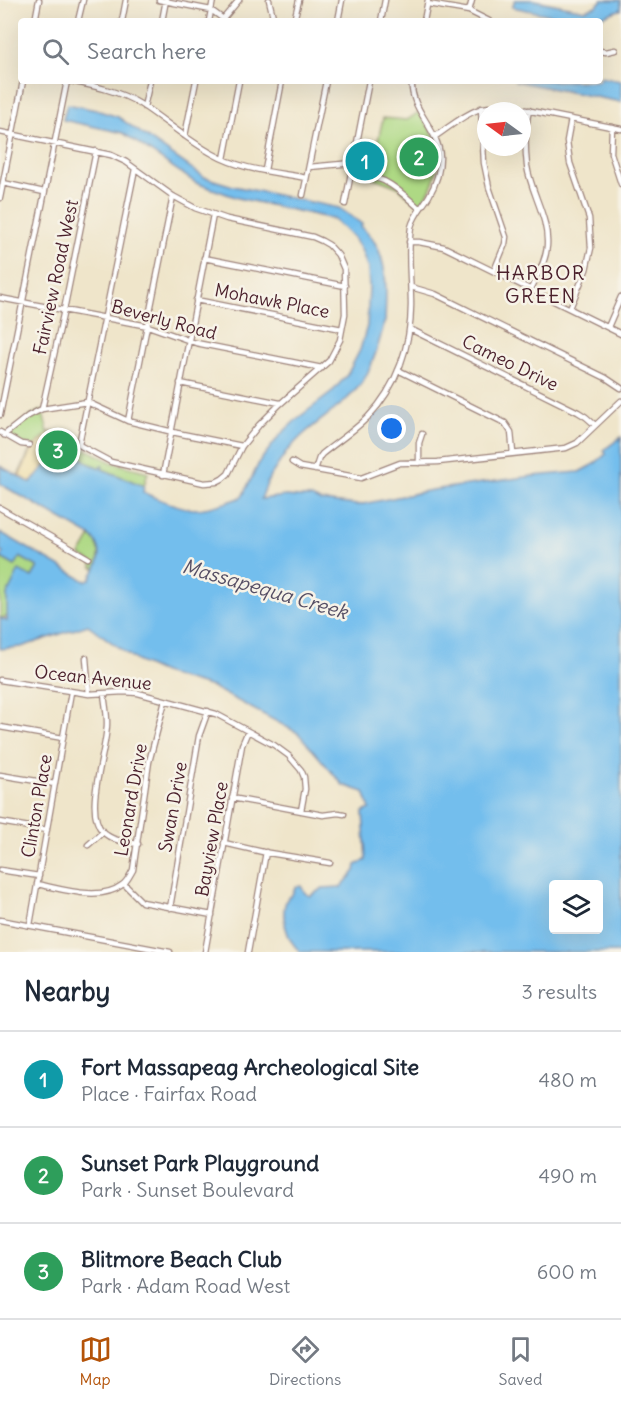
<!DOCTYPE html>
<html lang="en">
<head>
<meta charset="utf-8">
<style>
  body { margin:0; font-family:Delius,sans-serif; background:#f2f2f3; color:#1f2937 }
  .controls { position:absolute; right:18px; bottom:18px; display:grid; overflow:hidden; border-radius:6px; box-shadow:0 6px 24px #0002 }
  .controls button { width:54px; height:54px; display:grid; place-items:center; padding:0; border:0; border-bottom:2px solid #e0e1e3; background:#fff; color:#1f2937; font:30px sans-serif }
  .compass { position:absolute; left:477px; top:102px; width:54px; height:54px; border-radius:50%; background:#fff; box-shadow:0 6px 24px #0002; rotate:285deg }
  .you { position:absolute; left:392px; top:429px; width:21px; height:21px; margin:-15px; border:4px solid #fff; border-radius:50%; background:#1a73e8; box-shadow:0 0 0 9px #1a73e833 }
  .badge { display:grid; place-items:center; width:39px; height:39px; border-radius:50%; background:#b45309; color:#fff; font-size:20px; font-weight:700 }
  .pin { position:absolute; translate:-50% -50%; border:3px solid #fff; box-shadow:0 2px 6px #0006 }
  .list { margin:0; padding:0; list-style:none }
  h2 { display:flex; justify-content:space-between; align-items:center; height:78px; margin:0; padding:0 24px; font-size:26px }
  h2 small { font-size:20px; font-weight:400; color:#747a83 }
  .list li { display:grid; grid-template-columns:39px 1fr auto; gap:18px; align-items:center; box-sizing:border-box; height:96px; padding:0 24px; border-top:2px solid #e0e1e3 }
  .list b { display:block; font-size:22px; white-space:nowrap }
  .list p { margin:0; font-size:20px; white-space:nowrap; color:#747a83 }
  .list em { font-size:20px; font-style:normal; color:#747a83 }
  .icon { flex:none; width:33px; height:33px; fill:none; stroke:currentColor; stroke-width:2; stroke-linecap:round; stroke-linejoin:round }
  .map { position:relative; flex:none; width:621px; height:952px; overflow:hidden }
  .search { position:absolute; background:#fff; box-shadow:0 6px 24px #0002; left:18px; right:18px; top:18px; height:66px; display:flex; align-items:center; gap:15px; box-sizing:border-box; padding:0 21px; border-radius:6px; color:#747a83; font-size:22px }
  .sheet { height:366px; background:#fff }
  nav { display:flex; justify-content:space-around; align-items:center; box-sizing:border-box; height:84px; border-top:2px solid #e0e1e3; background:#fff; font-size:16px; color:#747a83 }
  nav a { display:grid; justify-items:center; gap:3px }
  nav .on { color:#b45309 }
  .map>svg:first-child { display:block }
  .green { fill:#aed984; stroke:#7c7c58; stroke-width:1.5 }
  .sand { fill:#eeda9e; stroke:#9c7c64; stroke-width:1.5 }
  .water { fill:#73beed; stroke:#5e6e8c; stroke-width:1.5; fill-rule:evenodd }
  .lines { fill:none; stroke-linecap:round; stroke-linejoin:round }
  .minor-casing { stroke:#9c827a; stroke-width:7 }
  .minor { stroke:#fff; stroke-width:4.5 }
  .labels { text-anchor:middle; stroke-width:5; stroke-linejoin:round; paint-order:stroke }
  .street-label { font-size:18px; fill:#4a1f2b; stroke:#f7f3e8 }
  .neighbourhood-label { font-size:20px; letter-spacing:1.5px; fill:#4a1f2b; stroke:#f7f3e8 }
  .water-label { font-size:20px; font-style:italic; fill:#564f65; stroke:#f7f3e8 }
</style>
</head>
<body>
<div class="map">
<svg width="621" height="952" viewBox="0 0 621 952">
  <rect width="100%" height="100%" fill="#f7f3e8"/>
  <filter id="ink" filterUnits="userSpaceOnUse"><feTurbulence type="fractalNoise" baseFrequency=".0167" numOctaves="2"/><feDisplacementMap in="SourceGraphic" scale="12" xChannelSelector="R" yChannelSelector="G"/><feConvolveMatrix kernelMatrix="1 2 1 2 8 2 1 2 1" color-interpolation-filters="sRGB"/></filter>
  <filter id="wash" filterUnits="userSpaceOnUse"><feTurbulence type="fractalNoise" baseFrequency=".008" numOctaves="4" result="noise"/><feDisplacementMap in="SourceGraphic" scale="24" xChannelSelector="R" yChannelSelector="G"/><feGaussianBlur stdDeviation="1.35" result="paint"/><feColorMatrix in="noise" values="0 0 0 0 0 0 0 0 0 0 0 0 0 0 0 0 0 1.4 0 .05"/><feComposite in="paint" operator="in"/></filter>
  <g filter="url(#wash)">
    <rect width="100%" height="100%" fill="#efe5ca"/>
    <path class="green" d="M 419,112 C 424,120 430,128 434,136 C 444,160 434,187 420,206 L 398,187 L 354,170 L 358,146 L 376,150 L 383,118 L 407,120 Z
      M 42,410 L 48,432 L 60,432 L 79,438 L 78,445 L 111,462 L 148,472 L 144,486 L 102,469 L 103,465 L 101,465 L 100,468 L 88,463 L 78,454 C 51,460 47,460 31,483 L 18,476 L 32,446 L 30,444 L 24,444 L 6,435 L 34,414 Z
      M 91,536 C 101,545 101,556 96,569 L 92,567 L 92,562 L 80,555 Z
      M 20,557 L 38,567 L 32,577 L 15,580 L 7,595 L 8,617 L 0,618 L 0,559 L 1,558 L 15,566 Z"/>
    <path class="sand" d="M 50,433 L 77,438 L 76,445 L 79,452 L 78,454 C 56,452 42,467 31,483 L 19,476 L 33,447 Z"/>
    <path class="water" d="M 515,0 L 533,0 L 585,10 L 596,6 L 602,0 L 621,0 L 621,10 L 619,10 L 591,21 L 579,21 L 512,7 Z
      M 600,77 L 621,81 L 621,102 L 514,81 L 600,81 Z
      M 67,104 L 96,110 L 118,117 L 204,177 L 233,186 L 339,208 L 362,224 L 361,226 C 365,231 370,236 374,241 C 389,265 386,295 385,322 L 384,323 C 380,341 375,359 366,376 C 352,400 326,415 305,433 C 298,439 292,446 285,453 L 286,453 L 269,478 L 261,499 L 286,496 L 298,497 L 311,497 L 320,501 L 358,505 L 432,490 L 533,476 L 579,472 L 594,464 L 606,454 L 604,450 L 621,437 L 621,952 L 301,952 C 286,941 279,913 288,897 L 291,896 L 296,887 L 301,886 L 305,893 L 310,896 L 323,888 L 341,887 L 355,871 L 356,865 L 366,860 L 363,812 L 370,809 L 364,792 L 343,785 L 298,733 L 212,687 L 163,673 L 137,661 L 88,625 L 21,647 L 0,649 L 0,618 L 7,621 L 7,595 L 19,570 L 32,577 L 38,567 L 20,557 L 15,566 L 1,558 L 3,553 L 0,551 L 0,532 L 85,581 L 90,579 C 99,564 106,550 91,536 L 0,484 L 0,466 L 31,483 C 42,467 56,452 78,454 L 88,463 L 100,468 L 101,465 L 103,465 L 102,469 L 144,486 L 143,492 C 154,498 185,510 197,509 C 213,508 228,502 242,497 L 260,461 L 280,435 L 298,418 L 331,393 L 347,375 L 360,350 L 367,326 L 369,287 L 368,269 L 361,249 L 353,237 L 333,219 L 238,198 L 196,183 L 123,133 L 63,120 ZM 554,884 L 598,884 L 598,930 L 554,930 Z"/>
  </g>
  <g filter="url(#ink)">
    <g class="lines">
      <defs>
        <path id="minor" d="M 159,0 L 211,10 L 226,21
          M 269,0 L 274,21
          M 428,4 L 469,11 L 489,21
          M 469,11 L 472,0
          M 223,19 L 239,0
          M 35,21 L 39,0
          M 78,21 L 83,0
          M 122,21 L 126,0
          M 162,21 L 166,0
          M 209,21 L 213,0
          M 294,21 L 299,0
          M 338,21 L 342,0
          M 381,21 L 385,0
          M 424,21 L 428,0
          M 600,51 L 606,52 L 615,50
          M 70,81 C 95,86 119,91 140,104 C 165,120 187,140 213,154 C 241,170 275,172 306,178
          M 144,107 L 150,81
          M 481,108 L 484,163 L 489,187 L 506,237 L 505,244 L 494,271
          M 529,110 C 525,128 525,148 527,166 C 531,193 549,218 547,246 C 546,261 537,276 531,289
          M 612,127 L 611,153 L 621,184
          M 0,132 L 111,155 L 126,162 L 173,196 L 195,208 L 227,219 L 313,237 L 322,241 L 329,245 L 338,255 L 344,269 L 345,314 L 340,340 L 329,361 L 280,404 L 259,425 L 242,446 L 228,474 L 222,479 L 216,482 L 204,483 L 111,462 L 81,446 L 79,444 L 135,169
          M 185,136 L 196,81
          M 436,136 C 465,116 478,101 516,108 L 621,129
          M 224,159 L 239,81
          M 309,167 L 353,163
          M 265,170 L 282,81
          M 351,173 C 362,175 374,177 384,181 C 398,188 409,199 420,209
          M 3,183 L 44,192
          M 303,195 L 326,81
          M 0,198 L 23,81
          M 345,204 L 369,81
          M 409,242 L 419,242 L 444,247 L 621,334
          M 204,258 L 345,286
          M 411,287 L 435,294 L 606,378 L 621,388
          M 0,298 L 148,326 L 196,343 L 322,368
          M 196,300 L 342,329
          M 570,308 L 586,270 L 591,248 L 589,218 L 570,163 L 567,141 L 571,119
          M 608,327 L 621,297
          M 410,329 L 578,412 L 586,417 L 595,425
          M 398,370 L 505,423 L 511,432 L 513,453
          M 180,383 L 280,403
          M 42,409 L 64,310 L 96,151
          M 0,415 L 67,81
          M 128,421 L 173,196
          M 0,432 L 21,444 L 29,445
          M 4,435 L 28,416 L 42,409 L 87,402 L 128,421 L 177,433 L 242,446
          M 292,462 L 300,467 L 361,478 L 400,463 L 438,462 L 566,448 L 577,443 L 621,401
          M 419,463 L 419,443 L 422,434
          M 315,470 L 319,458 L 322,454 C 337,442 354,431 368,417 C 397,387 411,345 411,305 C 411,279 407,252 411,227 C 414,215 423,206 429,196 C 436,184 440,170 440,157 C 439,129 409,109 412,81
          M 163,475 L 213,215
          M 0,508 L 88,558
          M 86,658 L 89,694
          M 0,680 L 89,694 L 124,692 L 138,693 L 216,714 L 274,745 L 289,756 L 301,770 L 304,777 L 305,789 L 301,811
          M 104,694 C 105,703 107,713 107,722 C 108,750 82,810 103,832 C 112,841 126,842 138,844
          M 0,727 L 63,738
          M 0,775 L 55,784
          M 232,798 L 323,815 L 338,813 L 344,814
          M 0,822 L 47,830
          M 224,843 L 263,852 L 330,863
          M 88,845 L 103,832
          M 0,870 L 39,876
          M 37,884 C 62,889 100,902 122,885 C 127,882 130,875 133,870 L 149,762 L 165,701
          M 124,884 L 142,902 L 212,915
          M 170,908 L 199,736 L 208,711
          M 0,920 L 170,952
          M 30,925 L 71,692
          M 205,952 L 242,745 L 248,731
          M 248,952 L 266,852"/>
      </defs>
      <use href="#minor" class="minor-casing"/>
      <use href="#minor" class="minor"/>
    </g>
  </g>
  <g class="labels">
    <g class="street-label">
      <text transform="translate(56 277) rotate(-78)" y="6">Fairview Road West</text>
      <text transform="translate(272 301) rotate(11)" y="6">Mohawk Place</text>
      <text transform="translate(164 320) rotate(15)" y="6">Beverly Road</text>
      <text transform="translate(510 363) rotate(26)" y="6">Cameo Drive</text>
      <text transform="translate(93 678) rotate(6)" y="6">Ocean Avenue</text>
      <text transform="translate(131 800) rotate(-80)" y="6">Leonard Drive</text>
      <text transform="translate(37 806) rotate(-80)" y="6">Clinton Place</text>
      <text transform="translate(173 807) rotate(-80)" y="6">Swan Drive</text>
      <text transform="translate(212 839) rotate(-80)" y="6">Bayview Place</text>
    </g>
    <g class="neighbourhood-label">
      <text x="541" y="280">HARBOR<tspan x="541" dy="23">GREEN</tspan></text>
    </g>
    <g class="water-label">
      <text transform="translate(265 589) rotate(16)" y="7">Massapequa Creek</text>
    </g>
  </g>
</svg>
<div class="controls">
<button><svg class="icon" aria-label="layers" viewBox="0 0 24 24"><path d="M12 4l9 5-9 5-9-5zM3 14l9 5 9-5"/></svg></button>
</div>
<svg class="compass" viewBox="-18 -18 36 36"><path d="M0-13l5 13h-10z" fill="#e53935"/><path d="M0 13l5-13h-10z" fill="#747a83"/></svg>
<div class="you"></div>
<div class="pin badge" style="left:365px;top:161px;background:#0f9aa8">1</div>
<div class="pin badge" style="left:419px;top:157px;background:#2e9e5b">2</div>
<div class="pin badge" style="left:58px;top:450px;background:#2e9e5b">3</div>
<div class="search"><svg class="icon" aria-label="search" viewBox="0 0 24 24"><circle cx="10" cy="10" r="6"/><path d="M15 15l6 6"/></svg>Search here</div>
</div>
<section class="sheet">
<h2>Nearby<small>3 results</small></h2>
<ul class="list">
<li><span class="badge" style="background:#0f9aa8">1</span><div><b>Fort Massapeag Archeological Site</b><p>Place · Fairfax Road</p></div><em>480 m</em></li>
<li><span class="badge" style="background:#2e9e5b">2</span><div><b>Sunset Park Playground</b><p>Park · Sunset Boulevard</p></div><em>490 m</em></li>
<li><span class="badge" style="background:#2e9e5b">3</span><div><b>Blitmore Beach Club</b><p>Park · Adam Road West</p></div><em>600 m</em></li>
</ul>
</section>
<nav>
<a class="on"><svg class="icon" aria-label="map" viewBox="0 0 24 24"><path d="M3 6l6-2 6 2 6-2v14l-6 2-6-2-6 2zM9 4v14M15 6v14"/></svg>Map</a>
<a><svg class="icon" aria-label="directions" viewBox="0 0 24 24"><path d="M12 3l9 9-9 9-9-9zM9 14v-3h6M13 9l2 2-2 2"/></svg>Directions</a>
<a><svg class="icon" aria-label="saved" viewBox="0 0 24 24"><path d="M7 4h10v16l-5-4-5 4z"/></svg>Saved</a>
</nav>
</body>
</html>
